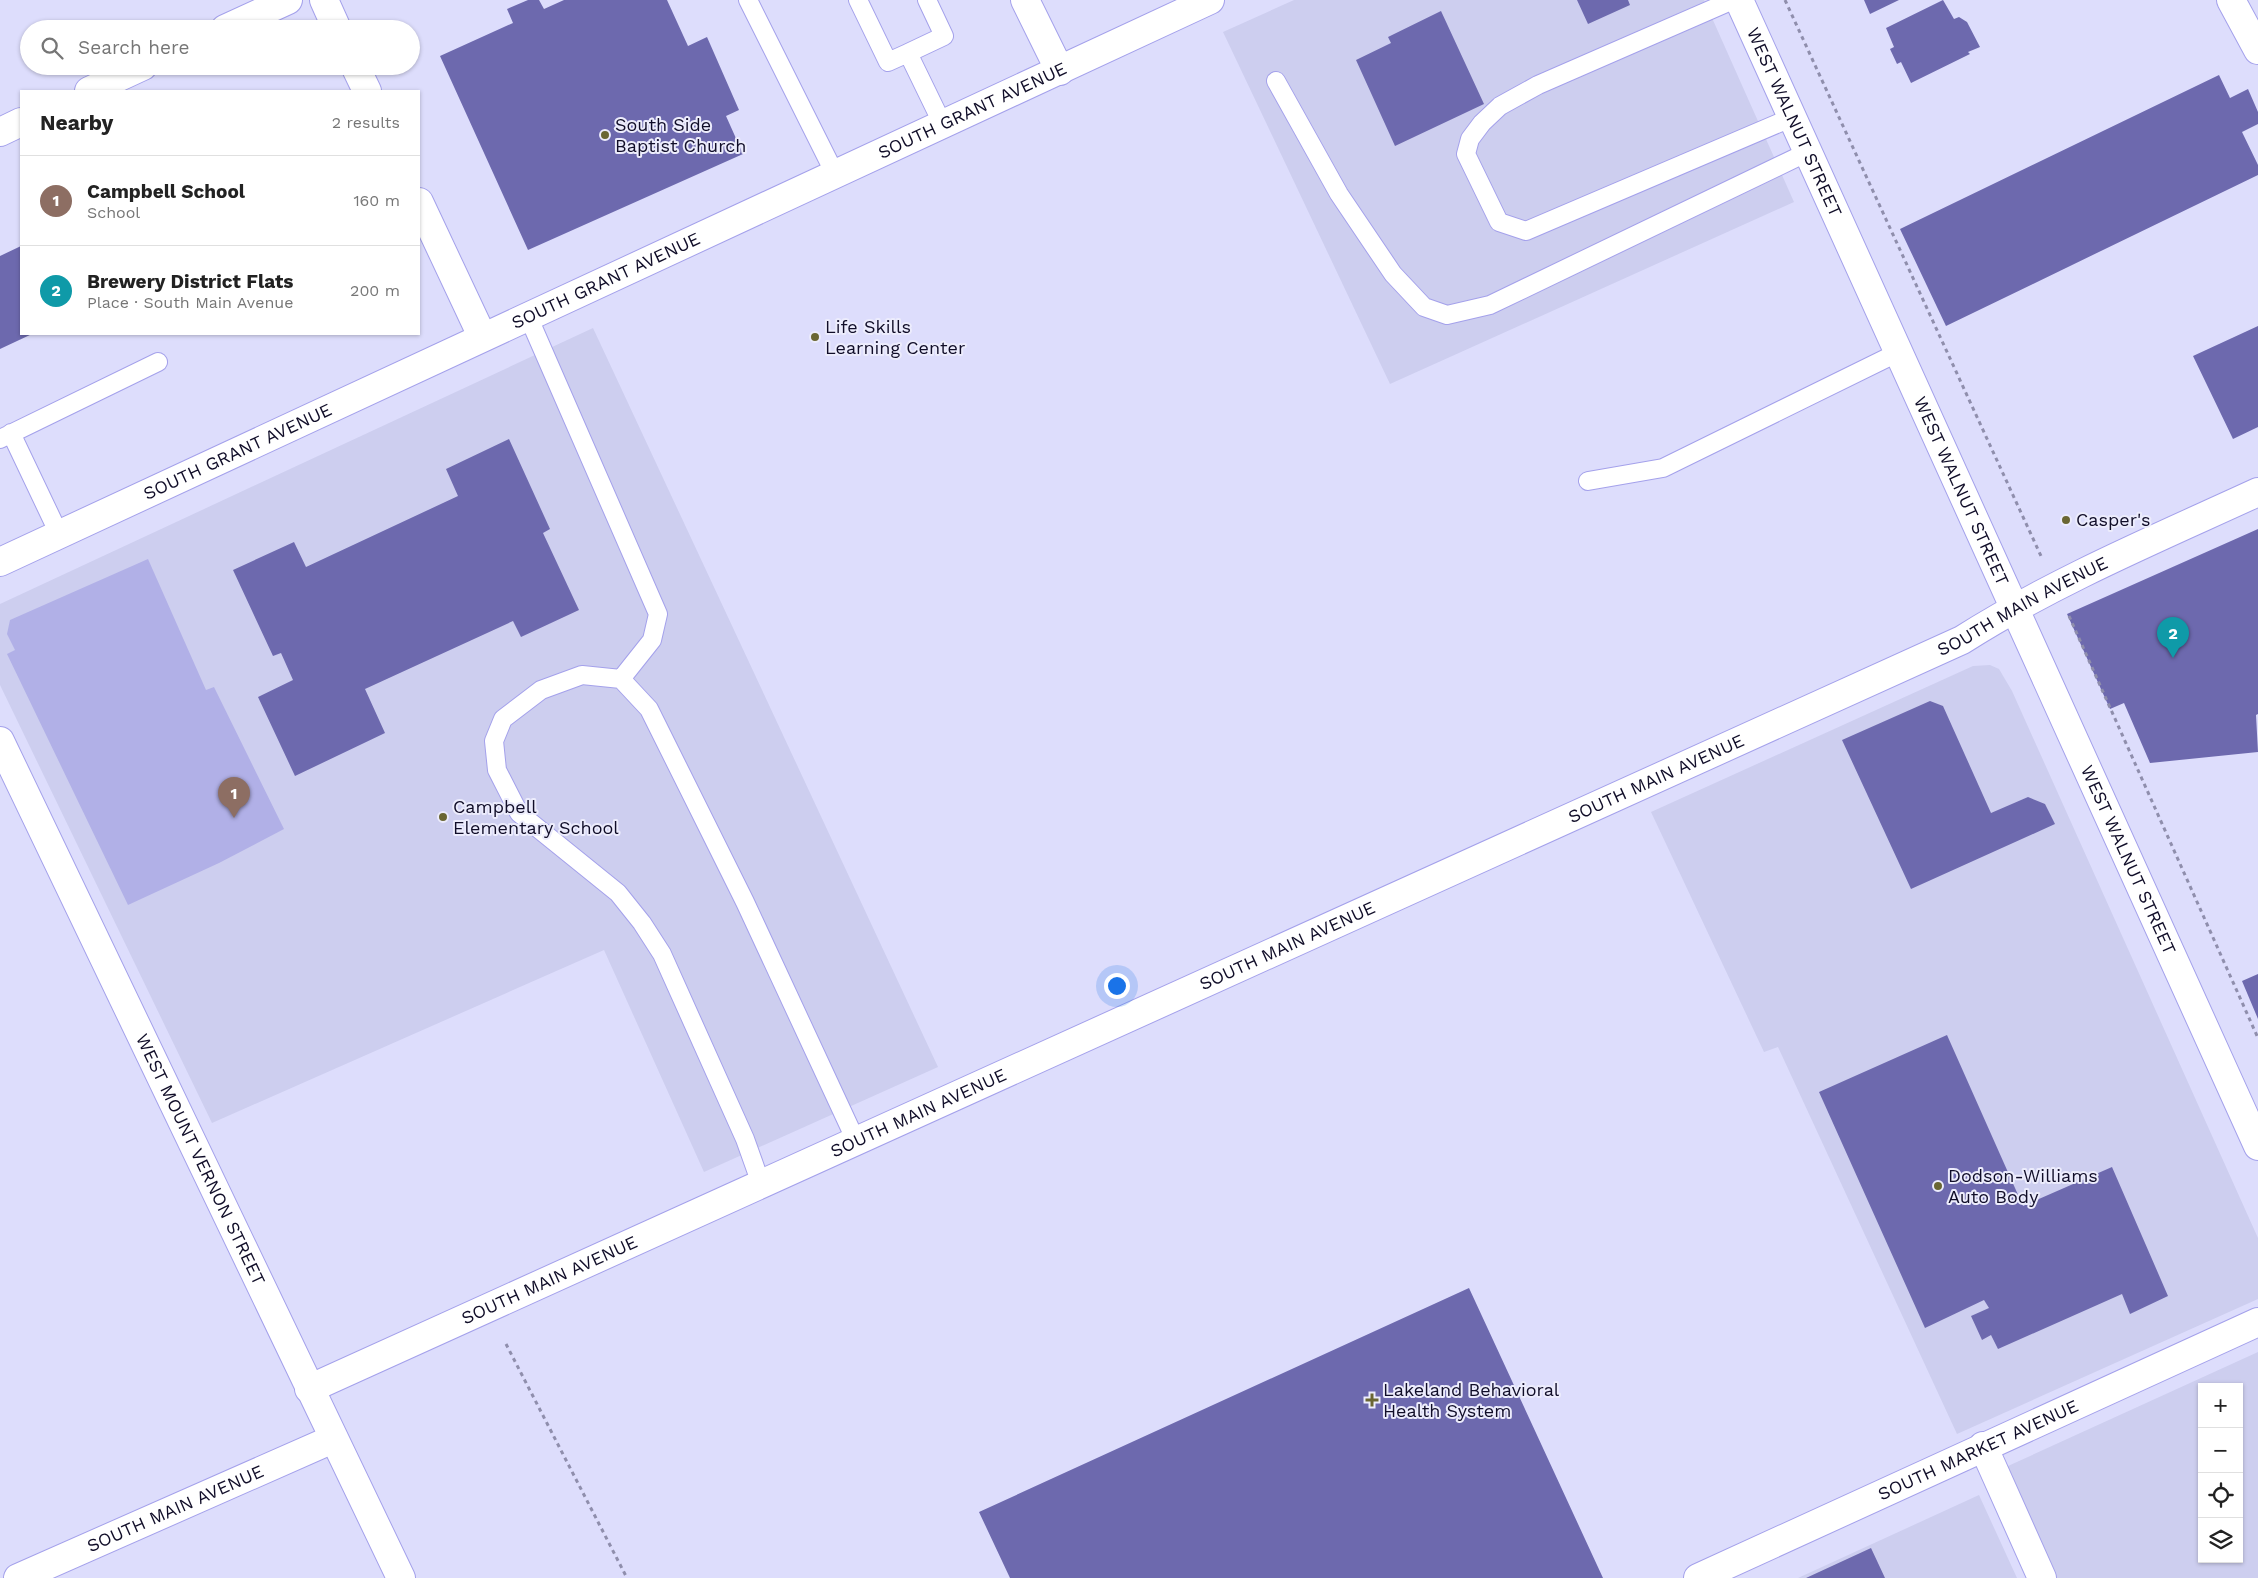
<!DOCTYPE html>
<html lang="en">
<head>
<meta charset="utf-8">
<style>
  body { margin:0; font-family:"Work Sans",sans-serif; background:#f6f6f6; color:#222 }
  .controls { position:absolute; right:15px; bottom:15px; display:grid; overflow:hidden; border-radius:0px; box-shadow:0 1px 4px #0004 }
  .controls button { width:45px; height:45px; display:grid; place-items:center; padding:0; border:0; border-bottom:1px solid #e0e0e0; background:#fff; color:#222; font:25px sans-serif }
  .you { position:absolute; left:1116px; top:985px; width:18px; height:18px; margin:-12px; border:4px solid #fff; border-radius:50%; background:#1a73e8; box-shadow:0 0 0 8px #1a73e833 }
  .badge { display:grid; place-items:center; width:32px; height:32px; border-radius:50%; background:#b45309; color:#fff; font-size:16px; font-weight:700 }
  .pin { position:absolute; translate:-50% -41px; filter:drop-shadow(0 1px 2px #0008) }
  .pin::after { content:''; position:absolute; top:26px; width:18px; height:15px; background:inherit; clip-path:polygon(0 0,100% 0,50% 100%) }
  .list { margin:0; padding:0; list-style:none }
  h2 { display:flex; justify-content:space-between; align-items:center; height:65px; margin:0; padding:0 20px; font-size:21px }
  h2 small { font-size:16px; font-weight:400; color:#767676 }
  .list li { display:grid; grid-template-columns:32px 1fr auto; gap:15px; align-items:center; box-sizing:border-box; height:90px; padding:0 20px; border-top:1px solid #e0e0e0 }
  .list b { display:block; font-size:19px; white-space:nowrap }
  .list p { margin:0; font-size:16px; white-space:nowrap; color:#767676 }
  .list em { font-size:16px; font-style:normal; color:#767676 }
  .icon { flex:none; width:28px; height:28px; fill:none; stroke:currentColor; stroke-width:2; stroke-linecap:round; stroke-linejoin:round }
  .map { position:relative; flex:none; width:2258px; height:1578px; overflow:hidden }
  .search { position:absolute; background:#fff; box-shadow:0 1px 4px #0004; left:20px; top:20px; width:400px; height:55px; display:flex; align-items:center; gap:12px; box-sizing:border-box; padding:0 18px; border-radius:28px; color:#767676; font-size:19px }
  .panel { position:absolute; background:#fff; box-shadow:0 1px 4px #0004; left:20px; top:90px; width:400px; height:245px; border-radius:0px }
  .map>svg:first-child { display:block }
  .built { fill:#cdceef; fill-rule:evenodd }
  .green { fill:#b1b0e7 }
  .building { fill:#6d69ae }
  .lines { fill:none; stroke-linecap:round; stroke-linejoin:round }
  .lane-casing { stroke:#a4a1eb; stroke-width:20 }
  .street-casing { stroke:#a4a1eb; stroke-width:30 }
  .secondary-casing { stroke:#a4a1eb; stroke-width:30 }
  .path { stroke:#8f8eac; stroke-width:3; stroke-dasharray:4 4; stroke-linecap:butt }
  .lane { stroke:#fff; stroke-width:18 }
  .street { stroke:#fff; stroke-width:28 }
  .secondary { stroke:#fff; stroke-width:28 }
  .poi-dot { fill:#6a6633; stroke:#ececfc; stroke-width:2 }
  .labels { text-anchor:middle; stroke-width:4; stroke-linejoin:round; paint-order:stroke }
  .street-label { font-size:18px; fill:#100d28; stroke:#ececfc }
  .poi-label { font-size:18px; fill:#100d28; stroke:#ececfc; text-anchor:start }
</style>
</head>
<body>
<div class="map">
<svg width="2258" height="1578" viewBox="0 0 2258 1578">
  <rect width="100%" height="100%" fill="#ddddfc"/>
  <path class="built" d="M 1294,0 L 1704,0 L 1794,202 L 1390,384 L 1223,32 Z
    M 593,328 L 938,1067 L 704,1172 L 604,950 L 212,1123 L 0,685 L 0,604 Z
    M 1990,665 L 1999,669 L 2012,691 L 2258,1238 L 2258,1299 L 1957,1434 L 1778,1047 L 1764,1052 L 1651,812 L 1973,666 Z
    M 2258,1352 L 2258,1578 L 2054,1578 L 2007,1471 L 2008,1466 ZM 2202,1387 L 2239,1387 L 2239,1559 L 2202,1559 Z
    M 1979,1495 L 2017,1578 L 1798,1578 Z"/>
  <path class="green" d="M 148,559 L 206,690 L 214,687 L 284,829 L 219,863 L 128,905 L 7,654 L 15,650 L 7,634 L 10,620 Z"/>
  <path class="building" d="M 528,0 L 539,0 L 544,9 L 564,0 L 667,0 L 688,46 L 707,37 L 739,110 L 726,116 L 743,154 L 528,250 L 440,56 L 513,23 L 507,9 Z
    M 1577,0 L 1628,0 L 1630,5 L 1588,24 Z
    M 1864,0 L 1899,0 L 1870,14 Z
    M 1943,0 L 1954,19 L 1959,17 L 1967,22 L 1980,47 L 1968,52 L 1970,54 L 1911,83 L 1901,62 L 1897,64 L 1890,49 L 1894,47 L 1886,28 Z
    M 1441,11 L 1484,104 L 1395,146 L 1356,60 L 1391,43 L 1388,37 Z
    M 2219,75 L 2230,98 L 2248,89 L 2258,112 L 2258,124 L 2242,132 L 2258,165 L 2258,175 L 1946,326 L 1900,229 Z
    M 21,246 L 21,334 L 32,334 L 0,349 L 0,256 Z
    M 2258,326 L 2258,427 L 2233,439 L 2193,356 Z
    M 509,439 L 550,529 L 543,533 L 579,610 L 521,637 L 513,621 L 365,689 L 385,733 L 295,776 L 258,697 L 293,680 L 281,653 L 273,656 L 233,570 L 294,542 L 306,567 L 458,496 L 446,469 Z
    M 2258,529 L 2258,714 L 2256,715 L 2258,752 L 2150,763 L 2124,703 L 2110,709 L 2067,614 Z
    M 1930,701 L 1943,706 L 1991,813 L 2028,797 L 2045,804 L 2055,824 L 1911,889 L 1842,740 Z
    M 2258,974 L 2258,1019 L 2242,981 Z
    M 1947,1035 L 2023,1206 L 2112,1167 L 2168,1296 L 2130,1314 L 2122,1294 L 1998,1349 L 1991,1335 L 1982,1340 L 1971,1316 L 1989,1308 L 1984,1300 L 1925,1328 L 1819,1092 Z
    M 1469,1288 L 1603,1578 L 1010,1578 L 979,1512 Z
    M 1871,1548 L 1885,1578 L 1806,1578 Z"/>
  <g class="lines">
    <defs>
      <path id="lane" d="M 748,0 L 835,174
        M 858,0 L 888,62 L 908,53
        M 927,0 L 944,36 L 908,53 L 943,125
        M 1733,0 L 1538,85 L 1500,106 L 1482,123 L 1470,139 L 1466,154 L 1499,222 L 1526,231 L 1793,117
        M 1276,81 L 1339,194 L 1393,274 L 1424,307 L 1447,315 L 1490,305 L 1808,152
        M 528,316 L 658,614 L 652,640 L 621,679
        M 11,433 L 59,534
        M 0,439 L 158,362
        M 1588,481 L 1663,468 L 1899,352
        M 761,1184 L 745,1139 L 662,954 L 642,923 L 618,893 L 519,813 L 497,770 L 494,741 L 503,719 L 541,690 L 582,675 L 621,679 L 649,709 L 745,902 L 856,1141"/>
      <g id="street">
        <path d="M 324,0 L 337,29"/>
        <path d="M 1025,0 L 1060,71"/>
        <path id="s1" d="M 1739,0 L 2258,1146"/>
        <path d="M 2231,0 L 2258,50"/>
        <path d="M 225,29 L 288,0"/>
        <path d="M 355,66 L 367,91"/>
        <path d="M 89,91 L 143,66"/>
        <path d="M 0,132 L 21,122"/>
        <path d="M 419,202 L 482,336"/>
        <path id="s2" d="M 309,1389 L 1962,640 C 2055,581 2158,538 2258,492"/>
        <path d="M 1983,1446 L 2042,1578"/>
        <path id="s3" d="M 18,1578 L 333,1439"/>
        <path id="s4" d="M 1698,1578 L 2258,1322"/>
      </g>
      <g id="secondary">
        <path id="s5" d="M 0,562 L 1210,0"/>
        <path id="s6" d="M 0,741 L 401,1578"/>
      </g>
    </defs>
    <use href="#lane" class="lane-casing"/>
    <use href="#street" class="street-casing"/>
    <use href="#secondary" class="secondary-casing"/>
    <path class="path" d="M 1785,0 L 2041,556
      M 2069,616 L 2258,1038
      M 506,1344 L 627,1578"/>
    <use href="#lane" class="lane"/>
    <use href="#street" class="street"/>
    <use href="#secondary" class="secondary"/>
  </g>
  <g class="poi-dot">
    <circle cx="605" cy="135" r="5"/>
    <circle cx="815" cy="337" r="5"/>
    <circle cx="2066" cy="520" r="5"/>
    <circle cx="443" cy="817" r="5"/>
    <circle cx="1938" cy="1186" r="5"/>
    <path d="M1369.5 1392.5h5v5h5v5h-5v5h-5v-5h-5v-5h5z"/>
  </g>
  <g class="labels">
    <g class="street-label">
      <text dy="6" stroke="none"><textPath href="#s5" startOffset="1072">SOUTH GRANT AVENUE</textPath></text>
      <text dy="6" stroke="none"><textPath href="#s1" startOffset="134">WEST WALNUT STREET</textPath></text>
      <text dy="6" stroke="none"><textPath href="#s5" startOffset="668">SOUTH GRANT AVENUE</textPath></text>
      <text dy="6" stroke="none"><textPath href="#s5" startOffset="262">SOUTH GRANT AVENUE</textPath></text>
      <text dy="6" stroke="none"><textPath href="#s1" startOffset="539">WEST WALNUT STREET</textPath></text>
      <text dy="6" stroke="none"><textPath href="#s2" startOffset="1884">SOUTH MAIN AVENUE</textPath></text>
      <text dy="6" stroke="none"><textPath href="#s2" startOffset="1479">SOUTH MAIN AVENUE</textPath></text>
      <text dy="6" stroke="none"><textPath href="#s1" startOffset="944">WEST WALNUT STREET</textPath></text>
      <text dy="6" stroke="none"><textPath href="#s2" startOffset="1074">SOUTH MAIN AVENUE</textPath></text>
      <text dy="6" stroke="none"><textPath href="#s2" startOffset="669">SOUTH MAIN AVENUE</textPath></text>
      <text dy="6" stroke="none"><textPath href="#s6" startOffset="464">WEST MOUNT VERNON STREET</textPath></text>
      <text dy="6" stroke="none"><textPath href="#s2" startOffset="264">SOUTH MAIN AVENUE</textPath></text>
      <text dy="6" stroke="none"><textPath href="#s4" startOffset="308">SOUTH MARKET AVENUE</textPath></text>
      <text dy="6" stroke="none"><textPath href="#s3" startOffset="172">SOUTH MAIN AVENUE</textPath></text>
    </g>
    <g class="poi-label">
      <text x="615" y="131">South Side<tspan x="615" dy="21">Baptist Church</tspan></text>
      <text x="825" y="333">Life Skills<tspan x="825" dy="21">Learning Center</tspan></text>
      <text x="2076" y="526">Casper's</text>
      <text x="453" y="813">Campbell<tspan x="453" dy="21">Elementary School</tspan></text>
      <text x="1948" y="1182">Dodson-Williams<tspan x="1948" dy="21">Auto Body</tspan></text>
      <text x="1383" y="1396">Lakeland Behavioral<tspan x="1383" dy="21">Health System</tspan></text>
    </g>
  </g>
</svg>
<div class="controls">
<button>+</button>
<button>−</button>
<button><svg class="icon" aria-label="locate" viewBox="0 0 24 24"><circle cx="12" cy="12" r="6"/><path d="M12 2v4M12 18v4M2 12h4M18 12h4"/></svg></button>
<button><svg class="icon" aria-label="layers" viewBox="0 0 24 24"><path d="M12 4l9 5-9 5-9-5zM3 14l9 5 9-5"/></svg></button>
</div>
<div class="you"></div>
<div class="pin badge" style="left:234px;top:818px;background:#8d6e63">1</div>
<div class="pin badge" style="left:2173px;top:658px;background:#0f9aa8">2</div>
<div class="search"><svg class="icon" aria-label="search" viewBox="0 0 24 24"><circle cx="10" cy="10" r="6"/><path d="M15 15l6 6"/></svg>Search here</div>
<section class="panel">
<h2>Nearby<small>2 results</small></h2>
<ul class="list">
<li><span class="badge" style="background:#8d6e63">1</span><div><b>Campbell School</b><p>School</p></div><em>160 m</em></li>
<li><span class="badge" style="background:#0f9aa8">2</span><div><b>Brewery District Flats</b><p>Place · South Main Avenue</p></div><em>200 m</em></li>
</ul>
</section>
</div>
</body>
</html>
